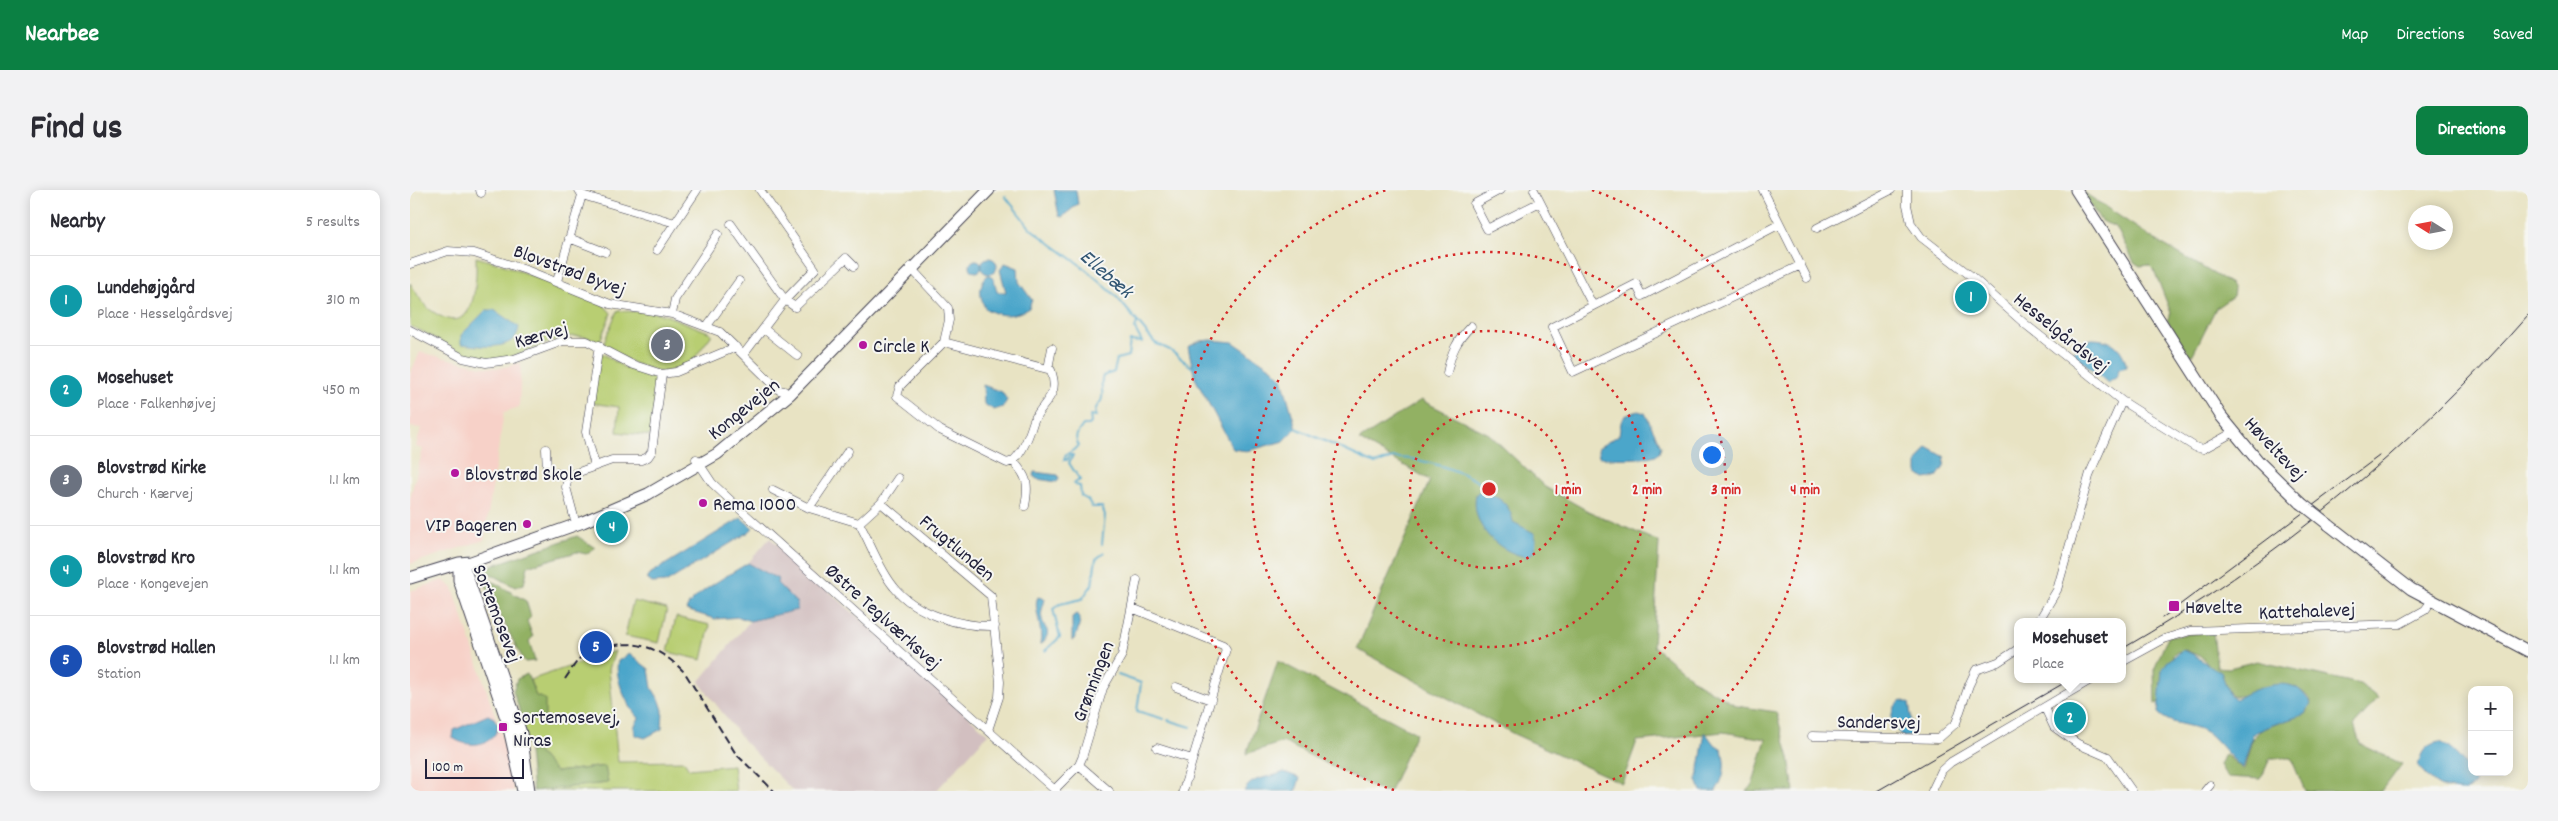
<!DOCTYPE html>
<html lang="en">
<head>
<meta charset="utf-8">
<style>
  body { margin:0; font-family:Dekko,sans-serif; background:#f2f2f3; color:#2b2b33 }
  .controls { position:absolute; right:15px; bottom:15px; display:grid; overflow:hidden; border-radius:10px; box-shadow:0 2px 12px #0003 }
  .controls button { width:45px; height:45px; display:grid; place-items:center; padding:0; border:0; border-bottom:1px solid #e1e1e2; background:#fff; color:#2b2b33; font:25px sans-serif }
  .compass { position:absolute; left:1998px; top:15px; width:45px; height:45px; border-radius:50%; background:#fff; box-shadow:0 2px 12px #0003; rotate:281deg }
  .scale { position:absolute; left:15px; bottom:12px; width:99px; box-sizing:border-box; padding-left:5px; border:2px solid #22223b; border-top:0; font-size:14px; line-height:18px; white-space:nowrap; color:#22223b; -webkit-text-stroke:4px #f6f6f2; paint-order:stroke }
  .you { position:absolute; left:1301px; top:264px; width:18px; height:18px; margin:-12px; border:4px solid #fff; border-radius:50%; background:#1a73e8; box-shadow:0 0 0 8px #1a73e833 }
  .badge { display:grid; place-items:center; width:32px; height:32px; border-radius:50%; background:#0b8043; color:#fff; font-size:16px; font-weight:700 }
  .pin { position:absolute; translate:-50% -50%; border:2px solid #fff; box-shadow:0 1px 5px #0006 }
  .popup { position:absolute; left:1604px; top:428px; width:112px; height:65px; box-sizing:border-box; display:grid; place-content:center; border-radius:10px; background:#fff; filter:drop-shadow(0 1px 4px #0005); font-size:16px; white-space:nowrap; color:#7c7c81 }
  .popup b { font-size:19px; color:#2b2b33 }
  .popup::after { content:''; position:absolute; left:50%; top:100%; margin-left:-10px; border:10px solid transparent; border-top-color:#fff }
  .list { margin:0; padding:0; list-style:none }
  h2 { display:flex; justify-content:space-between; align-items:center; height:65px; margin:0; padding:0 20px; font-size:21px }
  h2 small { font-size:16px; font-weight:400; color:#7c7c81 }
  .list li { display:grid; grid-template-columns:32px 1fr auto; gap:15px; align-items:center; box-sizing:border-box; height:90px; padding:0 20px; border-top:1px solid #e1e1e2 }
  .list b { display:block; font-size:19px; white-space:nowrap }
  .list p { margin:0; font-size:16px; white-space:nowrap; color:#7c7c81 }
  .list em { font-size:16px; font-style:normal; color:#7c7c81 }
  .map { position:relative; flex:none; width:2118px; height:601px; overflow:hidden; border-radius:10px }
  header { display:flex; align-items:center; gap:30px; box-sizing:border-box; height:70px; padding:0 25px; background:#0b8043; color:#fff }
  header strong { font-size:24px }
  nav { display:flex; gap:28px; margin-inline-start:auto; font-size:18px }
  .intro { display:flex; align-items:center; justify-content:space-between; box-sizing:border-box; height:120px; padding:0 30px }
  h1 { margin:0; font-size:35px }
  .button { padding:12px 22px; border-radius:10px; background:#0b8043; color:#fff; font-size:18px; font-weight:700 }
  main { display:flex; gap:30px; padding:0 30px }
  aside { flex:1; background:#fff; border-radius:10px; box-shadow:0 2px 12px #0003 }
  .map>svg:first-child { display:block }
  .built { fill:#f7d1c8 }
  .industrial { fill:#d2bfc0 }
  .green { fill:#b8ce72; stroke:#6d7856 }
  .forest { fill:#92b164; stroke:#5a6a50 }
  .water { fill:#4ca6ca; stroke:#376482 }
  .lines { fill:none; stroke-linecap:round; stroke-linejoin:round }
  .stream { stroke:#4ca6ca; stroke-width:2 }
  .street-casing { stroke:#403f4f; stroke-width:9 }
  .secondary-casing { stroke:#403f4f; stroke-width:13 }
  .street { stroke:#fff; stroke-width:8 }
  .secondary { stroke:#fff; stroke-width:11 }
  .tram { stroke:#22223b; stroke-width:1 }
  .rail { stroke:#22223b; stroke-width:2; stroke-dasharray:8 4; stroke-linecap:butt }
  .secondary-bridge-casing { stroke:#403f4f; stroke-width:13; stroke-linecap:butt }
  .secondary-bridge { stroke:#fff; stroke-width:11 }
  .ring { fill:none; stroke:#d62828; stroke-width:2.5; stroke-dasharray:2.5 5 }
  .poi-dot { fill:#b5179e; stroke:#f6f6f2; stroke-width:2 }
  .labels { text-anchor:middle; stroke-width:4; stroke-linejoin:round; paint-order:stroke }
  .street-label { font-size:20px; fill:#22223b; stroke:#f6f6f2 }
  .poi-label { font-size:20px; fill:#22223b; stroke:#f6f6f2; text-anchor:start }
  .water-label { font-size:21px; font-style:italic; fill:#335774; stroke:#f6f6f2 }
  .centre { fill:#d62828; stroke:#f6f6f2; stroke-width:2.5 }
  .ring-label { font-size:15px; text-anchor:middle; font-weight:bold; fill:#d62828; stroke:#f6f6f2; stroke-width:4; stroke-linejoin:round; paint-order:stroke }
</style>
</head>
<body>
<header>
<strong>Nearbee</strong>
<nav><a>Map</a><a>Directions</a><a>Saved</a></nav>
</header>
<div class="intro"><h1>Find us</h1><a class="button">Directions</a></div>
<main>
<aside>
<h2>Nearby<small>5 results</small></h2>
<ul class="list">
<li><span class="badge" style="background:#0f9aa8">1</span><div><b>Lundehøjgård</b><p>Place · Hesselgårdsvej</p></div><em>310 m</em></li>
<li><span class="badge" style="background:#0f9aa8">2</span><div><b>Mosehuset</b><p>Place · Falkenhøjvej</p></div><em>450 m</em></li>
<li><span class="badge" style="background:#6b7280">3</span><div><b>Blovstrød Kirke</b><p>Church · Kærvej</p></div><em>1.1 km</em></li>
<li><span class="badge" style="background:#0f9aa8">4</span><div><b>Blovstrød Kro</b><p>Place · Kongevejen</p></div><em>1.1 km</em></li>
<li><span class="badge" style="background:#1a4fb4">5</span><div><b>Blovstrød Hallen</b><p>Station</p></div><em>1.1 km</em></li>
</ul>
</aside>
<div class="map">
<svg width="2118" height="601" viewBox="0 0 2118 601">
  <rect width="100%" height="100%" fill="#f6f6f2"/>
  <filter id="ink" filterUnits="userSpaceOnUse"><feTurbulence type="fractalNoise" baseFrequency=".02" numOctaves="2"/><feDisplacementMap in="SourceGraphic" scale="10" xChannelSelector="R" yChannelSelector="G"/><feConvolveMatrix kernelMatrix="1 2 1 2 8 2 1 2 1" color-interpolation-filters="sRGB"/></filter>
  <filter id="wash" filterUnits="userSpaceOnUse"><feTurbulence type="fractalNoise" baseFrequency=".0096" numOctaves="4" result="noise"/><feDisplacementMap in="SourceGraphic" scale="20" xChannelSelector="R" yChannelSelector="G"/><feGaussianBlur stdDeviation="1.12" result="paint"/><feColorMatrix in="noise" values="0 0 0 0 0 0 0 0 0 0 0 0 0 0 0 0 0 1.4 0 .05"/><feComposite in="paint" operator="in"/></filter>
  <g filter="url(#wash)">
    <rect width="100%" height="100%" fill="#e8e3c3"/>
    <path class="built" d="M 10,162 L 72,177 L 91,178 L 111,173 L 109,217 L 94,222 L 74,350 L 0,374 L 0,308 L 13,259 L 6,257 L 11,238 L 0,237 L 0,184 Z
      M 33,390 L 43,398 L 92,547 L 104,601 L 0,601 L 0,401 Z"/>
    <path class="industrial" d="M 360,348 L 578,544 L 526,601 L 383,601 L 334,551 L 289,492 L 340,431 L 365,426 L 387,413 L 350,379 L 338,373 Z"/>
    <path class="green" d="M 66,67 L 94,75 L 192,113 L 201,123 L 190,151 C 183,149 175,146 168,146 C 137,146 108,173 76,170 C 47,166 27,146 0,136 L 0,93 C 5,100 11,112 18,118 C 64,154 67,99 66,67 Z
      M 207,121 L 242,122 L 258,126 L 301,143 L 301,146 L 281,173 L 253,183 L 223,173 L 196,158 L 194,152 Z
      M 190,162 L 215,178 L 244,188 L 246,199 L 241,246 L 207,242 L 209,217 L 181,213 Z
      M 223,411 L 257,419 L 249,453 L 215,446 Z
      M 266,427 L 300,435 L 292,470 L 258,462 Z
      M 205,461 L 199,479 L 208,572 L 274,571 L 279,579 L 323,575 L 326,601 L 139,601 L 139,599 L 198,593 L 194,576 L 146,582 L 126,560 L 119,562 L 112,528 L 134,529 L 120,490 Z"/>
    <path class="forest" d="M 1670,0 L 1744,49 L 1821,94 L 1824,99 L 1823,106 L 1806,118 L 1783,164 L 1781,166 L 1757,130 L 1761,123 L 1744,80 L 1739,75 L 1730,76 L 1724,72 L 1706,37 L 1691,31 Z
      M 1011,210 L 1079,244 L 1135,297 L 1178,321 L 1249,352 L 1243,456 L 1288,493 L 1327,516 L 1366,522 L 1379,568 L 1384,601 L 1337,601 L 1342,596 L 1356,549 L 1313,542 L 1227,551 L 1212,593 L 1104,544 L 947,459 L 1020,290 L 949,250 Z
      M 167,346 L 185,358 L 176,364 L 167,362 L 118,376 L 114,394 L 105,397 L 72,379 Z
      M 75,387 L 116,411 L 121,427 L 117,431 L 123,447 L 119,451 L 125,471 L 115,472 C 99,445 87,417 73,389 Z
      M 1803,442 L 1807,477 L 1819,478 L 1847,471 L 1950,494 L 1968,508 L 1944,535 L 1950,554 L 1992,574 L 1972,601 L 1895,601 L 1881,568 L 1860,568 L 1851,589 L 1817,587 L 1810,575 L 1815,564 L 1834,580 L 1842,549 L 1852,539 L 1897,523 L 1901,511 C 1876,477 1852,508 1822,506 L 1792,467 L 1775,460 L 1764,463 L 1750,493 L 1753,511 L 1745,514 L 1744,480 L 1758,446 Z
      M 868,471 L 1006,543 L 980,601 L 972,601 L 873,552 L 836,564 Z
      M 117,484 L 126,506 L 135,509 L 135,529 L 112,528 L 103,501 L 107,489 Z
      M 126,560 L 146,582 L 195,576 L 198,593 L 123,601 L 119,562 Z"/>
    <path class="water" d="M 644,0 L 666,0 L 668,14 L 652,27 L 649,26 Z
      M571 76a8 8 0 1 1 16 0a8 8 0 1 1-16 0Z
      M560 76a6 6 0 1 1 12 0a6 6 0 1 1-12 0Z
      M 595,73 L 608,78 L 609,92 L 622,110 L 619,118 C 604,127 591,127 576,119 C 569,109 568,93 578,85 L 584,89 L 587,102 L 596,102 L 590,80 Z
      M 76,120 L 84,120 L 109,137 C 106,163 70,156 51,154 L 51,145 Z
      M 1681,149 C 1702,149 1712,156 1717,177 L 1709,179 L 1707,187 L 1698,193 L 1666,166 L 1663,161 Z
      M 801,150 L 823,152 L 863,179 L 872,188 L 886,238 L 874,251 L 837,261 L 823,259 L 785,188 L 778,157 L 790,151 Z
      M 573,195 L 592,202 L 597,210 L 593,217 L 584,220 L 574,214 Z
      M 1228,221 L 1235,223 L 1251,256 L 1249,263 C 1241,270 1201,269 1189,267 L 1188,258 L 1209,245 C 1212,228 1209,227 1228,221 Z
      M 1517,257 L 1535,267 L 1534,277 L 1527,287 L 1515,289 L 1507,283 L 1507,272 Z
      M 624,282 L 648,285 L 649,289 L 647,292 L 627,289 L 623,286 Z
      M 1070,301 C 1088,306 1100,313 1103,332 L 1124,343 L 1126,349 L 1125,361 L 1117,367 C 1087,362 1060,335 1066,304 Z
      M 331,328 L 343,338 L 339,342 L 257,392 L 242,393 L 237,389 L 238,385 Z
      M 338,373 L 368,389 L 367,393 L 387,413 L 387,420 L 340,431 L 329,427 L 305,429 L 276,420 C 280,405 324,382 338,373 Z
      M 628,407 L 635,409 C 634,415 630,422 632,429 C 635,442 643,439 632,454 L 630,454 C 634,439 622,415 628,407 Z
      M 666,424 L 670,427 C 670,434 667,448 662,451 L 662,427 Z
      M 1772,460 C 1789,464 1796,477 1811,482 L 1820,506 L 1826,509 C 1841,500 1870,488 1887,498 C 1892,501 1897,508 1901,513 L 1895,524 C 1877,531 1860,534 1843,544 L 1833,578 C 1820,569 1804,545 1794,541 C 1778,533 1761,536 1748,523 L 1752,480 L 1757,472 Z
      M 219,464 L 239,479 L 242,498 L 250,511 L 253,520 L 252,539 L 235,548 L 225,545 L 224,537 L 229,528 C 217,516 204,488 208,471 Z
      M 1491,510 L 1499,513 L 1504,546 L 1493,547 C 1480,535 1477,522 1491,510 Z
      M 78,525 L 84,528 L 88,535 C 86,556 58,559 43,548 L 44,540 Z
      M 1295,542 L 1303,553 L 1312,559 C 1316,576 1315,586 1306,601 L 1291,601 L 1287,590 Z
      M 2029,552 C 2042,557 2063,580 2065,594 L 2056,601 C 2031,601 2023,594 2008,576 C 2011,562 2015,555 2029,552 Z
      M 874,582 L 890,588 L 886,601 L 834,601 C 843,585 859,589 874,582 Z"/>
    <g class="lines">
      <path class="stream" d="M 595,6 L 621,39 L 673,77 L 705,105 L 745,153 L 760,160 L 783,178
        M 886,238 L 965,274 C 972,272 981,267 987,268 C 1010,268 1055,281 1072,295 L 1070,301
        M 692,354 L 695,325 L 692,317 L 682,317 L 678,310 L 671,306 L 670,296 L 665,295 L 664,293 L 670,290 L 659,273 L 663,265 L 660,265 L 657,270 L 654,270 L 656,265 L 669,256 C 663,246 668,243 673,235 L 679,235 L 681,233 L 680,225 L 686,226 C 684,218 687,217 691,211 C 695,204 689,194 693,186 L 704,182 L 707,169 L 718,166 L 720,151 L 732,152 L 725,139 L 727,132
        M 635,461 L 650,447 L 643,419 L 650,414 L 672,409 L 682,395 L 686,369 L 694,363
        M 708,485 L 731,493 L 727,521 L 754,529
        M 758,530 L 781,537"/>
    </g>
  </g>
  <g filter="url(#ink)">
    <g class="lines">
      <defs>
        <path id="street" d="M 70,0 L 71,3
          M 1090,0 L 1064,14 L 1077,39 L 1130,12
          M 1124,0 L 1183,116 L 1142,137 L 1163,182 L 1391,75
          M 1353,0 L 1397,88
          M 1497,0 L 1497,15 L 1501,33 L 1511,47 L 1561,86 L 1615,134 L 1712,211 L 1785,257 L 1793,259 L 1824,242
          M 172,5 L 265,33
          M 321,34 L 375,110 L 385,117 L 436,68 L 444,76
          M 1407,38 L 1481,0
          M 159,48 L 195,62
          M 247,60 L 287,0
          M 0,74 L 38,61 L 64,63 L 116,80 L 200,114 L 262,124 L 310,142 L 369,200 L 374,201
          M 500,77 L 538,118 L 539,130 L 534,152 L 490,196 L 487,206 L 530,240 L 597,273 L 603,271 C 613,262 619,246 623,233 C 627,220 639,213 643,200 C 645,193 643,187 641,180 L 534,152
          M 147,91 L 172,5 L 169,0
          M 1183,116 L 1226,94 L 1232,106 L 1370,34
          M 262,124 L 265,109 L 308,44
          M 297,136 L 329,91
          M 354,139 L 388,166
          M 0,140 L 53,168 L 76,173 L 104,169 L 153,151 L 177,151 L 221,174 L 252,184 L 266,182 L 326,157
          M 334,164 L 375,110 L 405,79 L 350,0
          M 638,179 L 642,158
          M 1037,183 C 1041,163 1046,151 1061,136
          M 136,259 L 137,281 L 158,286
          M 286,269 L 302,293 L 333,322 L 646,601
          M 603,271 C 618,287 619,294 615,316
          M 185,276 L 176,242 L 189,155
          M 363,300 L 399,318 L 438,261
          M 471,313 L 581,406 L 590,492 L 589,507 L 578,540
          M 399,318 L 449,333 L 471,313 L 488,288
          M 164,327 L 156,297 L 158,286 L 202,270 L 231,270 L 238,267 L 242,261 L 252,184
          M 449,333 C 461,354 469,379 484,397 C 506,425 552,437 585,436
          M 722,418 L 813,455 L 816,459 L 773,601
          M 1628,432 L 1647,400 L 1680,283 L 1712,211
          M 1712,472 L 1754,449 L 1780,441 L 1990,434 L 2015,420 L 2021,412
          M 766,497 L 801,510
          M 1635,518 L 1644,537 L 1668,554 L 1698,567 L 1722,601
          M 1402,546 L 1528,549 L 1546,533 L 1559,495 L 1566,480 L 1588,472 L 1608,459
          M 747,558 L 782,569
          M 669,575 L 699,601
          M 645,599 L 669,575 L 672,568 L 693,498 L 712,465 L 727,390
          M 1522,601 L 1532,580 L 1541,572 L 1682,489
          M 1795,601 L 1800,595"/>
        <path id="secondary" d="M 1666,0 L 1811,226 L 1848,271 L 1891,313
          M 1919,335 L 2001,399 L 2118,461
          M 49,373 L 55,380 L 111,543 L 119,601
          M 49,373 L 49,390 L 98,534 L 113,601
          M 0,388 L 49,373 L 61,372 L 173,332 L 238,304 L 307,264 L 380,204 L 579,0"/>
      </defs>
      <use href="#street" class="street-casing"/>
      <use href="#secondary" class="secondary-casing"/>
      <use href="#street" class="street"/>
      <use href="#secondary" class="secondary"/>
      <path class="tram" d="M 1752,428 L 1969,266
        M 1712,459 C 1865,371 2002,258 2118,125
        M 1467,601 L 1661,489"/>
      <path class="rail" d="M 155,489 C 160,482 165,473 171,467 C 177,462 185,460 192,458 C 226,448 251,458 275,483 L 326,564 L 364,601"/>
      <defs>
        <path id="secondary-bridge" d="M 1891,313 L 1919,335"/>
      </defs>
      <use href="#secondary-bridge" class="secondary-bridge-casing"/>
      <use href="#secondary-bridge" class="secondary-bridge"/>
    </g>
  </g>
  <g class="ring">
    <circle cx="1079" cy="299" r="79"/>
    <circle cx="1079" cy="299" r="158"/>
    <circle cx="1079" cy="299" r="237"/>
    <path d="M984 600A316 316 0 0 1 976 0M1182 0A316 316 0 0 1 1174 600"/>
  </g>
  <g class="poi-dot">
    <circle cx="453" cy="155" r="5"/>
    <circle cx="45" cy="283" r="5"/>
    <circle cx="293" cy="313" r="5"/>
    <circle cx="117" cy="334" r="5"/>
    <rect x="1758" y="410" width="12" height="12" rx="2.5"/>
    <rect x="88" y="532" width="10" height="10" rx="2.5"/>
  </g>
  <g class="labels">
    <g class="street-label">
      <text transform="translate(160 79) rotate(20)" y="7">Blovstrød Byvej</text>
      <text transform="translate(1652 142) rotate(39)" y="7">Hesselgårdsvej</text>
      <text transform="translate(131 144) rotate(-15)" y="7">Kærvej</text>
      <text transform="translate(333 218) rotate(-39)" y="7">Kongevejen</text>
      <text transform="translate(1866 258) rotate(47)" y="7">Høveltevej</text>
      <text transform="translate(548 357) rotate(40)" y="7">Frugtlunden</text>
      <text transform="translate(1897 420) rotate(-2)" y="7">Kattehalevej</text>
      <text transform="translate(88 423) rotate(69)" y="7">Sortemosevej</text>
      <text transform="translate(474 426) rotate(42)" y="7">Østre Teglværksvej</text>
      <text transform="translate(682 491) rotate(-69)" y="7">Grønningen</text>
      <text transform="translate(1469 531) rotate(1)" y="7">Sandersvej</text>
    </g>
    <g class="poi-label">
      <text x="463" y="162">Circle K</text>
      <text x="55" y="290">Blovstrød Skole</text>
      <text x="303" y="320">Rema 1000</text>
      <text x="107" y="341" text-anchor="end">VIP Bageren</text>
      <text x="1775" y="423">Høvelte</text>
      <text x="103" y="533">Sortemosevej,<tspan x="103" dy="23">Niras</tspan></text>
    </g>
    <g class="water-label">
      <text transform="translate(697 83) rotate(41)" y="7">Ellebæk</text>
    </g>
  </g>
  <circle cx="1079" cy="299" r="8" class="centre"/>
  <g class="ring-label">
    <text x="1158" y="304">1 min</text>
    <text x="1237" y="304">2 min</text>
    <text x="1316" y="304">3 min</text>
    <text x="1395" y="304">4 min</text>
  </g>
</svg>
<div class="controls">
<button>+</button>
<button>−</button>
</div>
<svg class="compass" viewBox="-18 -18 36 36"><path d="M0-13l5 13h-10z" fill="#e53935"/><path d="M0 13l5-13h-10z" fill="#7c7c81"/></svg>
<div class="scale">100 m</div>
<div class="you"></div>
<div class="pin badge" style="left:1561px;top:107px;background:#0f9aa8">1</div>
<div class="pin badge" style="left:1660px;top:528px;background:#0f9aa8">2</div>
<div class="popup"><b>Mosehuset</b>Place</div>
<div class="pin badge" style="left:257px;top:155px;background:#6b7280">3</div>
<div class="pin badge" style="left:202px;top:337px;background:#0f9aa8">4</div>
<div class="pin badge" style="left:186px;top:457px;background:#1a4fb4">5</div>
</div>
</main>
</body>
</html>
